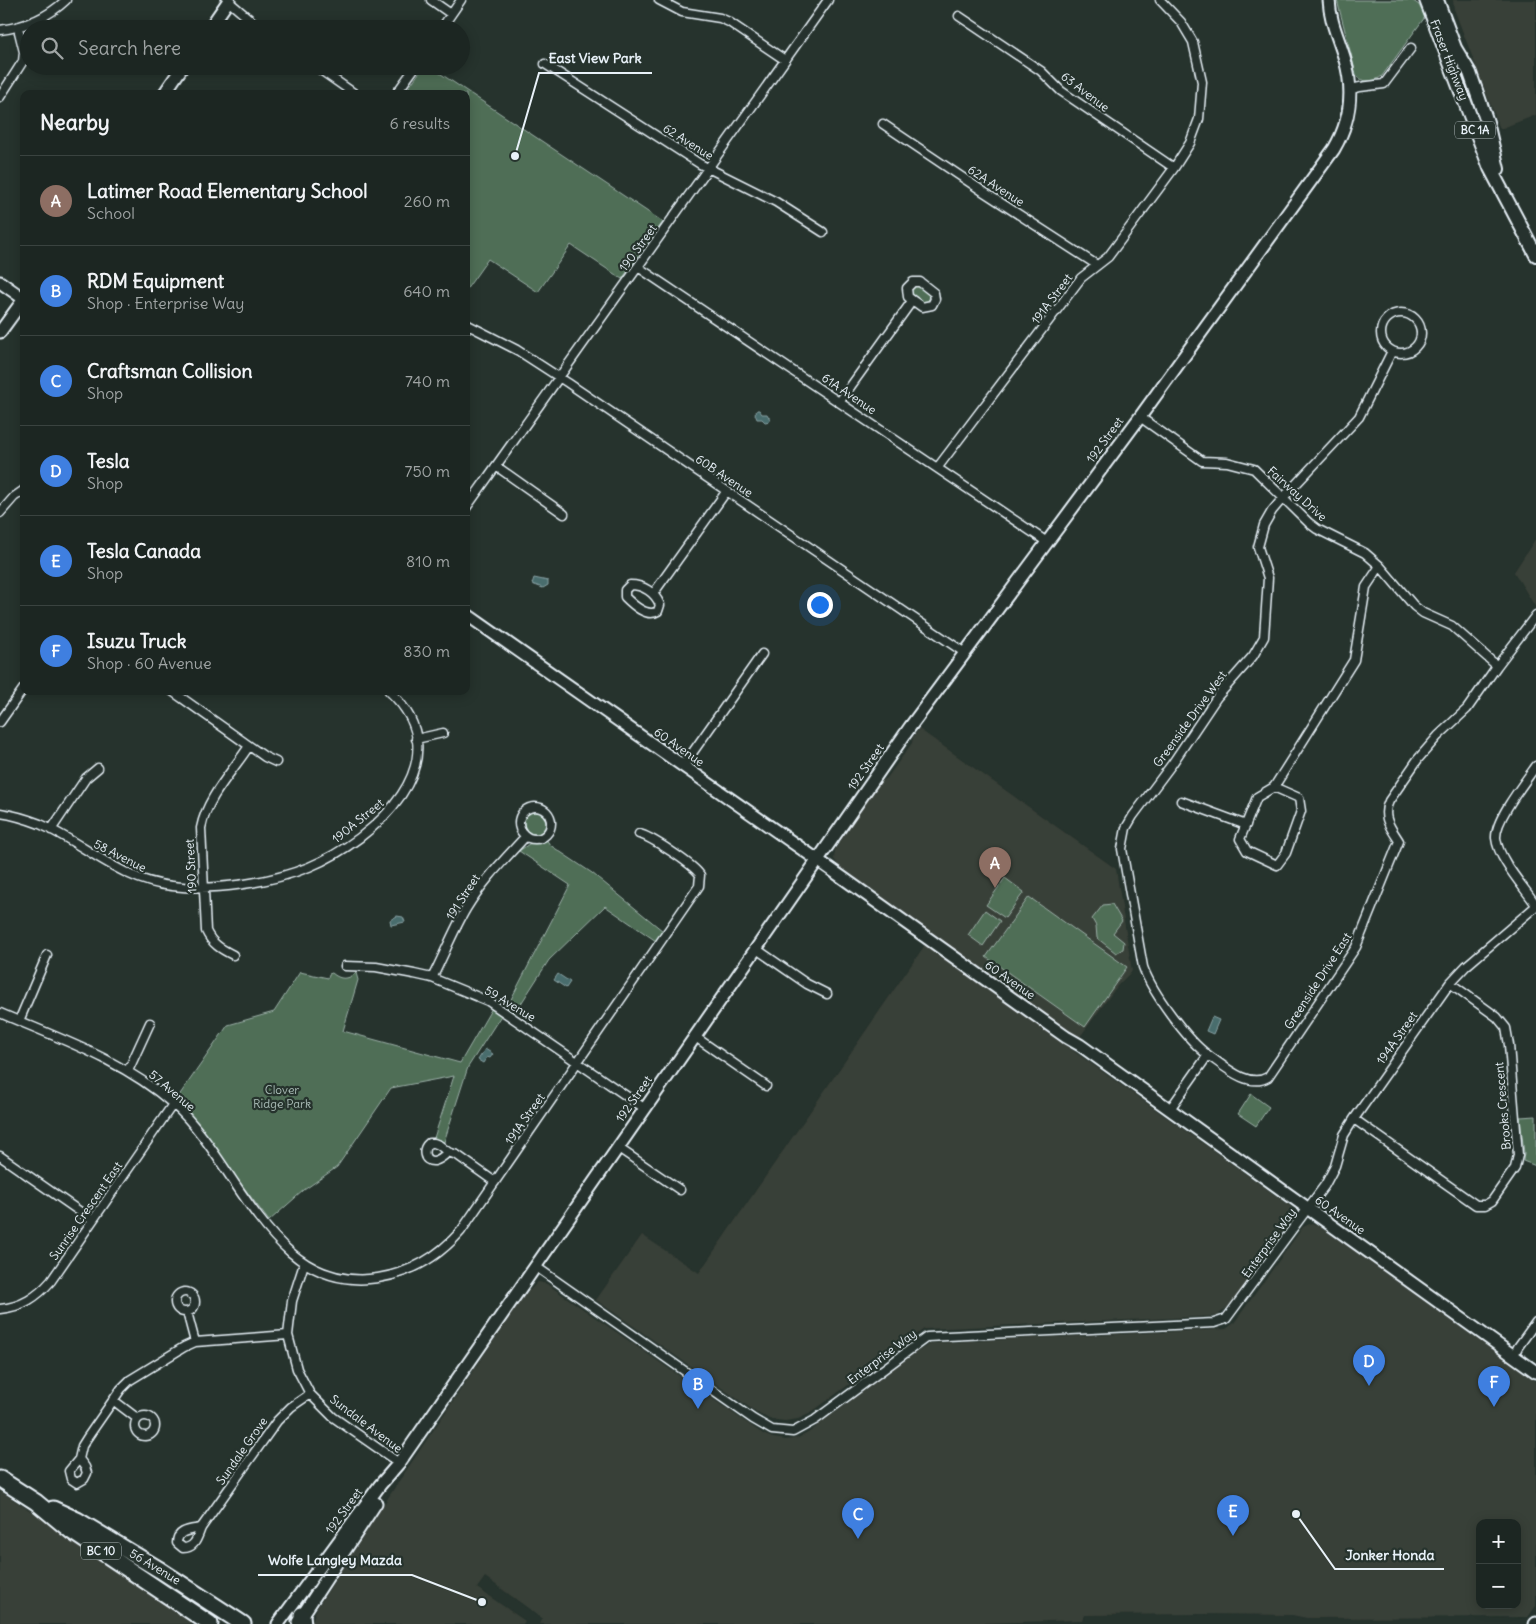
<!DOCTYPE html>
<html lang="en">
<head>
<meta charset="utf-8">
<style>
  body { margin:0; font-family:Delius,sans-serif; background:#29322f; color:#f1f3f6 }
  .controls { position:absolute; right:15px; bottom:15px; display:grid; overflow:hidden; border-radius:10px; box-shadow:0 2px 12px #0003 }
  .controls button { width:45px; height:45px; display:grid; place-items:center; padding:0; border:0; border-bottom:1px solid #3a4340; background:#1c2622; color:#f1f3f6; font:25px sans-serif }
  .you { position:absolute; left:819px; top:604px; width:18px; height:18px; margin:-12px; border:4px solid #fff; border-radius:50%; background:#1a73e8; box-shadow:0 0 0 8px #1a73e833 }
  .badge { display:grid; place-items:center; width:32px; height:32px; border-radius:50%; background:#db2777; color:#fff; font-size:16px; font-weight:700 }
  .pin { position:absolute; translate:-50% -41px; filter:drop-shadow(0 1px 2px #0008) }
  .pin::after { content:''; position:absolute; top:26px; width:18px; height:15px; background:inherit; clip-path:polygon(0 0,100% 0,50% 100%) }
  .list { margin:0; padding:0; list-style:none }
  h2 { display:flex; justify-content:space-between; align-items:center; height:65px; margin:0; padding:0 20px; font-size:21px }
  h2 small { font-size:16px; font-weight:400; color:#a0a5a5 }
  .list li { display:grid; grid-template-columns:32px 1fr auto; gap:15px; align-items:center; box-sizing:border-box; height:90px; padding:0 20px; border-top:1px solid #3a4340 }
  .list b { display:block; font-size:19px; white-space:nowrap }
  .list p { margin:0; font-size:16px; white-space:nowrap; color:#a0a5a5 }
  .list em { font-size:16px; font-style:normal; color:#a0a5a5 }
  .icon { flex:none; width:28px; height:28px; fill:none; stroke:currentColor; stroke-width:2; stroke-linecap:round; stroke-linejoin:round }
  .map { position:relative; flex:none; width:1536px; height:1624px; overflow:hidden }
  .search { position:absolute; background:#1c2622; box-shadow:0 2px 12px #0003; left:20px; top:20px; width:450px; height:55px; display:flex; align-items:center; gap:12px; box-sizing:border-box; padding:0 18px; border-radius:28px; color:#a0a5a5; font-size:19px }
  .panel { position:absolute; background:#1c2622; box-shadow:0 2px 12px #0003; left:20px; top:90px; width:450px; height:605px; border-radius:10px }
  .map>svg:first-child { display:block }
  .built { fill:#393f37; fill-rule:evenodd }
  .green { fill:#4f6e57; stroke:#9cb0a8 }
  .water { fill:#496d6d; stroke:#89a2a5 }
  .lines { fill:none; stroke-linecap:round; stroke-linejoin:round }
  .street-casing { stroke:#e8f1f8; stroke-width:11 }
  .secondary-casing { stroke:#e8f1f8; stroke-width:15 }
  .primary-casing { stroke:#e8f1f8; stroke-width:16 }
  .highway-casing { stroke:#e8f1f8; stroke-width:19 }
  .street { stroke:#26332d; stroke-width:8 }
  .secondary { stroke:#26332d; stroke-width:11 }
  .primary { stroke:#26332d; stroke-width:12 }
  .highway { stroke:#26332d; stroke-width:15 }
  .labels { text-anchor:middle; stroke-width:4.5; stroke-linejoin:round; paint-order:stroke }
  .shield { fill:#26332d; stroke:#aeb8bb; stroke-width:1 }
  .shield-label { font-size:11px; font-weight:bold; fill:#e8f1f8 }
  .street-label { font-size:12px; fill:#e8f1f8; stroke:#26332d }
  .park-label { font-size:12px; fill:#abbdb8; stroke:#26332d }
  .leader { fill:none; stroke:#e8f1f8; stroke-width:2 }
  .callout-dot { fill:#e8f1f8; stroke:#26332d; stroke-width:2 }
  .callout-label { font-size:14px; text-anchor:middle; font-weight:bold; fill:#e8f1f8; stroke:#26332d; stroke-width:4.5; stroke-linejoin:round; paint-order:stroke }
</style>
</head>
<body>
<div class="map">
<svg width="1536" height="1624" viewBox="0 0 1536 1624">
  <rect width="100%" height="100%" fill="#26332d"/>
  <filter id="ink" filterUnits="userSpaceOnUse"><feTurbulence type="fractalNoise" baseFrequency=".02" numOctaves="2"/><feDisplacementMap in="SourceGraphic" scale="10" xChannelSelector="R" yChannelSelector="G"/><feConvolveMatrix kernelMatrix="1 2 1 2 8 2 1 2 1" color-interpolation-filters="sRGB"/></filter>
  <g filter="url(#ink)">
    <path class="built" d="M 1453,0 L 1536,0 L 1536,115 L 1500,129 L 1454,9 Z
      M 1536,538 L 1536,608 L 1514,572 Z
      M 919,729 L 1116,869 L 1132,971 L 1118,985 L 1079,1038 L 838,865 L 834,859 L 835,850 L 876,785 L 887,778 L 912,743 L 913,737 Z
      M 925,945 L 1285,1202 L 1291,1207 L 1292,1217 L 1231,1304 L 1217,1316 L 924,1329 L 809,1414 L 798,1419 L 785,1421 L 769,1419 L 753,1410 L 596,1300 L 642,1235 L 699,1273 Z
      M 1312,1223 L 1319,1226 L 1536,1381 L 1536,1606 L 1528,1617 L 1307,1618 L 1292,1615 L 1202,1614 L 1085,1615 L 1083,1620 L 1079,1620 L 953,1624 L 539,1624 L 542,1618 L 485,1577 L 477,1588 L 525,1621 L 523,1624 L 311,1624 L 317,1608 L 397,1484 L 523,1297 L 538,1282 L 547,1284 L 763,1434 L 773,1438 L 786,1440 L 798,1438 L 808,1433 L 913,1354 L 932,1343 L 1226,1329 L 1234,1323 L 1303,1227 ZM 1480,1523 L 1517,1523 L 1517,1605 L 1480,1605 Z
      M 0,1491 L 124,1572 L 196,1624 L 0,1624 Z"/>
    <path class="green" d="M 1337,0 L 1412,0 L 1419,5 L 1425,17 L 1382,76 C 1376,81 1365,83 1358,78 L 1356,74 Z
      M 424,66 L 429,66 L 663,222 L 622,279 L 571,245 L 538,292 L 488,259 L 466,290 L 466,94 L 404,94 Z
      M 914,286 C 920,285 928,291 930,297 L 927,302 L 922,303 L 912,296 L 911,289 Z
      M524 823a11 11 0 1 1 22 0a11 11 0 1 1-22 0Z
      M 546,839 L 550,845 L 592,873 L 663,931 L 656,941 L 605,906 L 549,960 L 515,1013 L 507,1007 L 570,885 L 519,851 L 529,844 Z
      M 1005,878 L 1024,892 L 1005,918 L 986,905 Z
      M 1029,897 L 1127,967 L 1085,1027 L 986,957 Z
      M 1112,904 L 1122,921 L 1113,933 L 1124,942 L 1123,949 L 1116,953 L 1097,938 L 1096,926 L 1092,919 L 1103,905 Z
      M 985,910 L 1000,921 L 983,946 L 968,935 Z
      M 300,972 L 328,978 L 329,974 L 332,973 C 340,980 348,980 356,973 L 358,980 L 343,1031 L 460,1063 L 492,1008 L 502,1014 L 468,1067 L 444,1142 L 434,1138 L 454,1076 L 391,1088 L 337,1167 L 304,1190 L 269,1221 L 220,1156 L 203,1129 L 176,1100 L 228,1025 L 274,1012 Z
      M 1251,1094 L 1269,1107 L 1256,1126 L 1238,1114 Z
      M 1536,1116 L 1536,1166 L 1523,1161 L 1524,1153 L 1520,1117 Z"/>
    <path class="water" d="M 757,410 L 759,410 L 762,414 L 767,414 L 770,419 L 770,421 L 765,422 L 762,419 L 757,419 L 755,414 Z
      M 534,578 L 548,581 L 548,585 L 543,588 L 532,584 Z
      M 397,916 L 403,917 L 405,922 L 391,925 L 390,920 Z
      M 558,974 L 570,982 L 566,988 L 554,980 Z
      M 1212,1017 L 1219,1020 L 1213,1034 L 1206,1031 Z
      M 485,1049 L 493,1054 L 490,1058 L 487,1057 L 483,1063 L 478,1060 Z"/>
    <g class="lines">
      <defs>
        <path id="street" d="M 227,0 L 261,29
          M 431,0 L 451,14
          M 659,0 L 682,12 L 720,18 L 729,22 L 785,60
          M 959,16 L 1041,71 L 1061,91 L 1174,168
          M 441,29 L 461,0
          M 0,30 C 25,27 48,17 66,0
          M 545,64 L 700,164 L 776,202 L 823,232
          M 315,66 L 355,94
          M 1351,89 L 1360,87 L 1384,84 L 1411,48
          M 396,94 L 416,66
          M 0,97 L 23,61 L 24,52 L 18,28
          M 883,124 L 984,192 L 1097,265
          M 638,267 L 1047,542
          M 913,282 L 920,282 L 934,293 L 935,299 L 932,305 L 922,307 L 908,297 L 907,288 Z
          M1381 333a20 20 0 1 1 40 0a20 20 0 1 1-40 0Z
          M 466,324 L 517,350 L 568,383 L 965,653
          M 840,401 L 912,301
          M 1140,417 L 1202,461 L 1227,462 L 1254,469 L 1309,523 L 1317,529 L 1365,553 L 1380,566 L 1414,606 L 1423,613 L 1452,626 L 1497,666
          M 496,466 L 564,514
          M 938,467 L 1081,278 L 1108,257 L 1174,168 L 1190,143 L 1199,119 L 1202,82 L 1193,42 L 1181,22 L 1160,0
          M 466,508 L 828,0
          M 0,513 L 14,497 L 24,490
          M 630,585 C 643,585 655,592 660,605 L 658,611 C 647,618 633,605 625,597 L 625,590 Z
          M 653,594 L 726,492
          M 172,691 L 265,757 L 276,762
          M 0,722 L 24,688
          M 416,739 L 443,733
          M 683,766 L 762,654
          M 1536,766 C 1525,782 1495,819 1496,838 C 1498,859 1524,887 1536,905
          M 1274,787 L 1299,798 L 1301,811 L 1286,853 L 1277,865 L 1247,851 L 1240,839 L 1257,797 L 1274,787 L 1354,660 L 1366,587 L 1380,566
          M 1181,801 L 1246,825
          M519 823a16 16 0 1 1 32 0a16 16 0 1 1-32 0Z
          M 0,813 C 14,815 27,819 40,824 C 85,844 121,881 172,886 C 214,891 270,883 309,867 C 374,840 464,760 389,691
          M 51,830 L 86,778 L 98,768
          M 755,948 L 807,984 L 827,994
          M 233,955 C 221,949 212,944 206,931 L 201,828 C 207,797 233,771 249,746
          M 345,966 L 376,967 L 414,974 L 432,978 L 488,1001 L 644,1108
          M 432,978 C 444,955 453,931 466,909 C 482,882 504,860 525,837
          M 0,1013 C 60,1039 123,1060 173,1104 C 238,1160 270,1295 378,1278 C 411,1273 439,1256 461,1231 L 699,886 L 700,875 C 694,865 650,836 639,834
          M 19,1021 L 47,955
          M 694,1036 L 766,1086
          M 1208,1055 C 1224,1066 1248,1089 1268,1077 L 1356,947 L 1399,841 C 1391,828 1381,817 1389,801 L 1418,759 L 1438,736 L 1467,709 L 1497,666 L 1536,615
          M 128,1071 L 150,1023
          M 1170,1109 L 1208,1055 C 1187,1040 1152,992 1143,967 L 1122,849 L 1126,828 L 1133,816 L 1172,764 L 1217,697 L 1253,656 L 1264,637 L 1268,578 L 1258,547 L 1264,525 L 1272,511 L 1283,498 L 1359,417 L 1392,351
          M 1354,1119 L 1476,1205 L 1485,1205 L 1492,1201 L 1515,1168 L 1518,1155 L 1509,1045 L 1506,1028 L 1497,1017 L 1450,983
          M 617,1147 L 680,1190
          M 448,1152 C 444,1156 439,1160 434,1161 C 423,1162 422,1149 429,1143 L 434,1143 L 439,1145 L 448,1152 L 457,1155 L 495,1182
          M 0,1156 L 92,1220
          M 304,1264 L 292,1301 L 288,1335 L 297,1369 L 310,1394 L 333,1417 L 399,1463
          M 535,1266 L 753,1419 L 772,1430 L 793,1432 L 815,1420 L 927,1337 L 1214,1323 L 1226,1319 L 1325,1185 L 1335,1166 L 1344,1135 L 1354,1119 L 1450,983 L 1466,966 L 1536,906
          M175 1302a10 10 0 1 1 20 0a10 10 0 1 1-20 0Z
          M 0,1309 C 22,1307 37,1297 51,1281 L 173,1104
          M 187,1312 L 195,1342
          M 1514,1355 L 1518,1347 L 1536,1322
          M 113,1400 L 138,1419
          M135 1426a10 10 0 1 1 20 0a10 10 0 1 1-20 0Z
          M 79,1459 L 85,1467 L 87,1473 L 84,1479 L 77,1483 L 71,1479 L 69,1471 L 79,1459 L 82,1446 L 87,1438 L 121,1389 L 130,1380 L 184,1347 L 195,1342 L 288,1335
          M 201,1528 C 190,1530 177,1530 177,1543 L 183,1548 C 195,1548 197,1538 201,1528 L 277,1421 L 291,1407 L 310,1394"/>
        <path id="secondary" d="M 209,29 L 229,0
          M 164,94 L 183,66
          M 0,282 L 24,299
          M 0,332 L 24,299
          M 466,614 L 829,868 L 1066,1037 L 1080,1045 L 1536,1372
          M 298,1622 L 376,1503
          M 278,1624 L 380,1485 L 399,1463 L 910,727 L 1140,417 L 1334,149 C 1350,122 1354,91 1345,60 C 1339,39 1330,22 1329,0
          M 1535,1624 L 1536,1623"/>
        <path id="primary" d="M 1426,0 L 1490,168 L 1536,255
          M 1437,0 L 1455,48 L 1470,73 L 1487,122 L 1498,169"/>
        <path id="highway" d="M 0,1479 L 36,1502 L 71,1531 L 210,1624
          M 53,1509 L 77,1520 L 160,1570 L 243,1624
          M 302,1615 L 303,1624"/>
      </defs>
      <use href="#street" class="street-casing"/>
      <use href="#secondary" class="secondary-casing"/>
      <use href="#primary" class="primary-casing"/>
      <use href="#highway" class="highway-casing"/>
      <use href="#street" class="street"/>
      <use href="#secondary" class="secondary"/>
      <use href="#primary" class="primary"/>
      <use href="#highway" class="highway"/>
    </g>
  </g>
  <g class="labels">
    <g class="shield">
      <rect x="1455" y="121.5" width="40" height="17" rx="4"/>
      <rect x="81" y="1542.5" width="40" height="17" rx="4"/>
    </g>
    <g class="shield-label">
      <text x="1475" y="134">BC 1A</text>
      <text x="101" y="1555">BC 10</text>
    </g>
    <g class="street-label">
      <text transform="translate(1449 60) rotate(69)" y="4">Fraser Highway</text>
      <text transform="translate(1085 92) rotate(37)" y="4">63 Avenue</text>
      <text transform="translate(688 142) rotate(32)" y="4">62 Avenue</text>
      <text transform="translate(996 186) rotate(33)" y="4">62A Avenue</text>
      <text transform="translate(638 248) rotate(-54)" y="4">190 Street</text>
      <text transform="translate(1052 299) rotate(-53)" y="4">191A Street</text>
      <text transform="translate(849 394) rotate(34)" y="4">61A Avenue</text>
      <text transform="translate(1105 440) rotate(-54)" y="4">192 Street</text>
      <text transform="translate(724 476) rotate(34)" y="4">60B Avenue</text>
      <text transform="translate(1297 494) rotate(42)" y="4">Fairway Drive</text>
      <text transform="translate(1190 719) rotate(-54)" y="4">Greenside Drive West</text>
      <text transform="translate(679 747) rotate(35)" y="4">60 Avenue</text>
      <text transform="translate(866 767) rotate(-55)" y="4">192 Street</text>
      <text transform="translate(358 821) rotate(-39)" y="4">190A Street</text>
      <text transform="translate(120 856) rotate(27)" y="4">58 Avenue</text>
      <text transform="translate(191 866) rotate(-93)" y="4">190 Street</text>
      <text transform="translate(463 897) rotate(-57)" y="4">191 Street</text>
      <text transform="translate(1010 980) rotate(35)" y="4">60 Avenue</text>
      <text transform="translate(1318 981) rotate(-57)" y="4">Greenside Drive East</text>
      <text transform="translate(510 1004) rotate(31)" y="4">59 Avenue</text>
      <text transform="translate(1397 1038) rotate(-55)" y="4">194A Street</text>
      <text transform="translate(172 1091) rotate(40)" y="4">57 Avenue</text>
      <text transform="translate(634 1099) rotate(-55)" y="4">192 Street</text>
      <text transform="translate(1503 1106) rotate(-95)" y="4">Brooks Crescent</text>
      <text transform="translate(525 1119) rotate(-55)" y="4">191A Street</text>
      <text transform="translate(86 1211) rotate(-55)" y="4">Sunrise Crescent East</text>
      <text transform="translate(1340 1215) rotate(35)" y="4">60 Avenue</text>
      <text transform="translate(1269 1243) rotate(-54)" y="4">Enterprise Way</text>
      <text transform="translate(882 1357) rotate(-37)" y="4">Enterprise Way</text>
      <text transform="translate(366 1424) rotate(37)" y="4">Sundale Avenue</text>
      <text transform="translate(242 1451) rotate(-55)" y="4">Sundale Grove</text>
      <text transform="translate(344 1511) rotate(-54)" y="4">192 Street</text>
      <text transform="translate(155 1567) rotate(31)" y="4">56 Avenue</text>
    </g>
    <g class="park-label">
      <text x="282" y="1094">Clover<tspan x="282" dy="14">Ridge Park</tspan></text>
    </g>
  </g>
  <path class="leader" d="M515 156L539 73H652M1296 1514L1335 1569H1444M482 1602L412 1575H258"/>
  <g class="callout-dot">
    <circle cx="515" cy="156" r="5"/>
    <circle cx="1296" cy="1514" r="5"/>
    <circle cx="482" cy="1602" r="5"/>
  </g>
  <g class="callout-label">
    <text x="595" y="63">East View Park</text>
    <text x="1390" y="1560">Jonker Honda</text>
    <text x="335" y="1565">Wolfe Langley Mazda</text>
  </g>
</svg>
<div class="controls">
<button>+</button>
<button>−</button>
</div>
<div class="you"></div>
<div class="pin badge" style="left:995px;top:888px;background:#8d6e63">A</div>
<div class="pin badge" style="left:698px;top:1409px;background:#3f7fe0">B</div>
<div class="pin badge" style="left:858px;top:1539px;background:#3f7fe0">C</div>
<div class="pin badge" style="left:1369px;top:1386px;background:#3f7fe0">D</div>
<div class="pin badge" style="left:1233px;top:1536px;background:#3f7fe0">E</div>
<div class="pin badge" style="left:1494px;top:1407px;background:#3f7fe0">F</div>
<div class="search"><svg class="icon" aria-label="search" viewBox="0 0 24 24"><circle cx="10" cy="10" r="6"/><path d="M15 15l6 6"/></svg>Search here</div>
<section class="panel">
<h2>Nearby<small>6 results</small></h2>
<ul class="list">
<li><span class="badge" style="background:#8d6e63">A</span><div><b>Latimer Road Elementary School</b><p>School</p></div><em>260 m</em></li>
<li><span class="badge" style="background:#3f7fe0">B</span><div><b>RDM Equipment</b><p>Shop · Enterprise Way</p></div><em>640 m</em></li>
<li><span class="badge" style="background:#3f7fe0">C</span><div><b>Craftsman Collision</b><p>Shop</p></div><em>740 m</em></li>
<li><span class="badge" style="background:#3f7fe0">D</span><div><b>Tesla</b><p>Shop</p></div><em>750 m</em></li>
<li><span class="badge" style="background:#3f7fe0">E</span><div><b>Tesla Canada</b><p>Shop</p></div><em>810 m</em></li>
<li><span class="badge" style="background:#3f7fe0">F</span><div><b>Isuzu Truck</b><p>Shop · 60 Avenue</p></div><em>830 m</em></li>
</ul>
</section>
</div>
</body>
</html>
